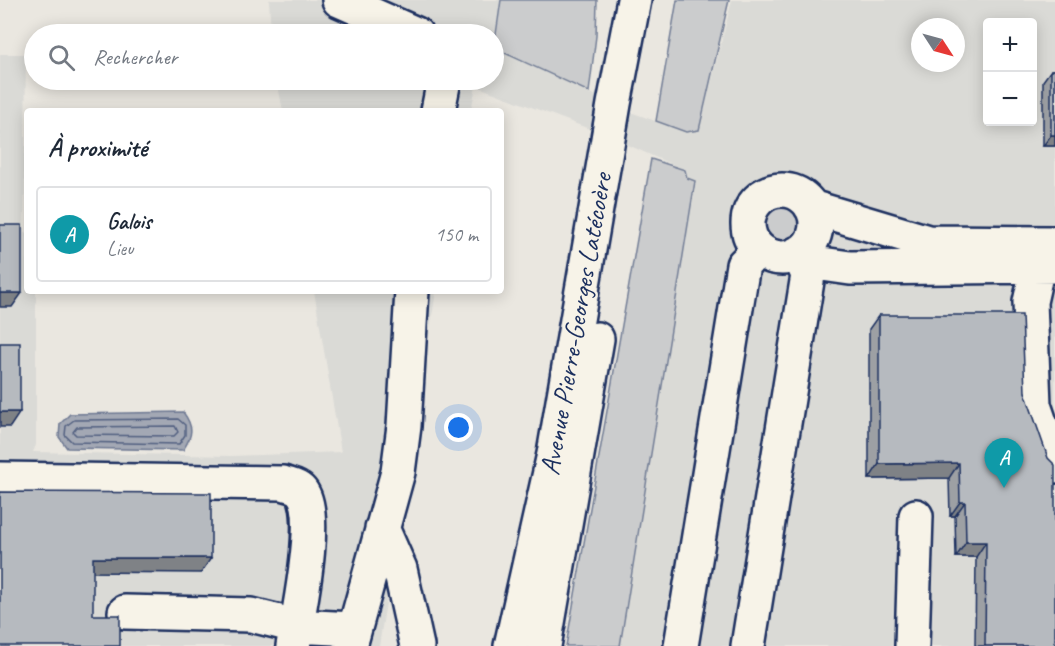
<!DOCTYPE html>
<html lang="fr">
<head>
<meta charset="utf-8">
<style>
  body { margin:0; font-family:Caveat,sans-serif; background:#f6f6f7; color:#1f2937 }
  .controls { position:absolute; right:18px; top:18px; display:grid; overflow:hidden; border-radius:6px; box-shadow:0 3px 15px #0003 }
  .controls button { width:54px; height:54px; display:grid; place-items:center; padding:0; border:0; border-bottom:2px solid #e0e1e3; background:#fff; color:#1f2937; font:30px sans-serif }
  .compass { position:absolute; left:911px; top:18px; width:54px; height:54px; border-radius:50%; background:#fff; box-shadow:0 3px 15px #0003; rotate:126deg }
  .you { position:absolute; left:459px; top:428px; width:21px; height:21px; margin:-15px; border:4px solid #fff; border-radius:50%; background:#1a73e8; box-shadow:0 0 0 9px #1a73e833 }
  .badge { display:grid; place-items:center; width:39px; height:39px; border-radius:50%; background:#2563eb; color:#fff; font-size:20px; font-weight:700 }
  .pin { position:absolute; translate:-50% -50px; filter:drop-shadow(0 2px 3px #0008) }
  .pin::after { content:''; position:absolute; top:32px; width:21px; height:18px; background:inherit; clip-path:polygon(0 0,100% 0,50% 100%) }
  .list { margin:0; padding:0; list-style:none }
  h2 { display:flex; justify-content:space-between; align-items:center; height:78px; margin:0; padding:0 24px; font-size:26px }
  h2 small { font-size:20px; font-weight:400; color:#747a83 }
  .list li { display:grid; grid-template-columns:39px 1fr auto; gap:18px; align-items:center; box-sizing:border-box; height:96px; margin:0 12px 12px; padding:0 12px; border:2px solid #e0e1e3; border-radius:6px }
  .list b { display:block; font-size:22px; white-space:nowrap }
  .list p { margin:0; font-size:20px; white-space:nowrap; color:#747a83 }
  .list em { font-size:20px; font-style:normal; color:#747a83 }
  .icon { flex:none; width:33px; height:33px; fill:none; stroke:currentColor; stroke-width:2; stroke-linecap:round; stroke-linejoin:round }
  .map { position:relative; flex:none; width:1055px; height:646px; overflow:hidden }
  .search { position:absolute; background:#fff; box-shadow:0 3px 15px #0003; left:24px; top:24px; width:480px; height:66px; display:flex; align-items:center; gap:15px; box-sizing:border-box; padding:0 21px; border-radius:33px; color:#747a83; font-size:22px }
  .panel { position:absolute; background:#fff; box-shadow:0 3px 15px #0003; left:24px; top:108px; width:480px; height:186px; border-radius:6px }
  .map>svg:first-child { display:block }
  .built { fill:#dadad6; fill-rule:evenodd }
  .green { fill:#cbcccd; stroke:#737e96; stroke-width:1.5 }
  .water { fill:#a3a8b4; stroke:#6d7892; stroke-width:1.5 }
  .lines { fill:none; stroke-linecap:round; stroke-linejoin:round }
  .shore { stroke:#515f80; stroke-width:1.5 }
  .minor-casing { stroke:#1b2f5e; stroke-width:38 }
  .major-casing { stroke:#1b2f5e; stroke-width:38 }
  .minor { stroke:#f7f3e8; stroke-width:33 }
  .major { stroke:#f7f3e8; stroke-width:33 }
  .wall { fill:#9da0a4; stroke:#1b2f5e; stroke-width:1.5 }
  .shaded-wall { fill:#7f8286; stroke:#1b2f5e; stroke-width:1.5 }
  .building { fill:#b6babf; stroke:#1b2f5e; stroke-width:1.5 }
  .labels { text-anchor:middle; stroke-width:4.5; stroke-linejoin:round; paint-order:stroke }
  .street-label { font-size:28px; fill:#1b2f5e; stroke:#f7f3e8 }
</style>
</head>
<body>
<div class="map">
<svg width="1055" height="646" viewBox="0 0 1055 646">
  <rect width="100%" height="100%" fill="#eae7e0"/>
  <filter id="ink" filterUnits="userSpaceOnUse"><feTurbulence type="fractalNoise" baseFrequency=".0167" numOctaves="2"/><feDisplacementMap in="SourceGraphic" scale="12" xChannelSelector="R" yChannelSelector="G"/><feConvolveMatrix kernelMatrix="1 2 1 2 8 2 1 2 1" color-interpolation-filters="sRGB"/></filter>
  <g filter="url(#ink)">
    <path class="built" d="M 269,0 L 501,0 L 494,40 L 494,34 L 271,34 Z
      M 732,0 L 1055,0 L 1055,646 L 620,646 L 687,178 L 684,170 L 608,136 L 476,86 L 471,111 L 283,111 L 277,80 L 494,80 L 494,48 L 633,113 L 686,132 L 699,130 ZM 988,22 L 1032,22 L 1032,122 L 988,122 ZM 920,27 L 956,27 L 956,63 L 920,63 Z
      M 0,54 L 26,54 L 24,232 L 27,233 L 27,291 L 36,291 L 36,445 L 33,452 L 231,456 L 341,452 L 314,291 L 436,291 L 379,646 L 0,646 Z"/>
    <path class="green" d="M 501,0 L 597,0 L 596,36 L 589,92 L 494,48 Z
      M 677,0 L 729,0 L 699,130 L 686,132 L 656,121 Z
      M 651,159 L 685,170 L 687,178 L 695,181 L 620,646 L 566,646 Z
      M759 224a22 22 0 1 1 44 0a22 22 0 1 1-44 0Z"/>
    <path class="water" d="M 183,412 C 194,427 193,435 183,450 L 67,448 L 59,437 L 60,424 L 70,414 Z"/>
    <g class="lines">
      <path class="shore" d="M 178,419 L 185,425 L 185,435 L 179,444 L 72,442 L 65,435 L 66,426 L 74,420 Z
        M 175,426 L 178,432 L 174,436 L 76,435 L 73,432 L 77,427 Z"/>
      <defs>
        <path id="minor" d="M 339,0 L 416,34
          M 438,111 L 444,80
          M748 224a34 34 0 1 1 68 0a34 34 0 1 1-68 0Z
          M 811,207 L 928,242 L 1055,243
          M 801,252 L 815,263 L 850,268 L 1055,266
          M 1038,266 L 1030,302 L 1034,405 L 1055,466
          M 0,479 L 283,483 C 288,485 296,486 300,490 C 321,510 298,616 293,646
          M 382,528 L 400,569 L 417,646
          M 125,612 L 251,615 L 296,626 L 353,629
          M 350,646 L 398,472 L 404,426 L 412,291
          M 681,646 L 743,265 L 759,249
          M 748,646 L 808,275 L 798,253
          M 912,646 L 916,516"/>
        <path id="major" d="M 511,646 L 554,454 L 614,104 L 634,0
          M 544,646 L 597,339"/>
      </defs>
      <use href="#minor" class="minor-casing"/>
      <use href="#major" class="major-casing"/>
      <use href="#minor" class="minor"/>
      <use href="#major" class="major"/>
    </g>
    <path class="wall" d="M 1051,70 L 1055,70 L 1055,146 L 1043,146 L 1043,81 Z
      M 879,315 L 1025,392 L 1055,646 L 975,646 L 976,557 L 956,557 L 955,516 L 950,516 L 949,478 L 869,479 L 869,329 Z"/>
    <path class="shaded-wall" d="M 1051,135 L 1055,135 L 1055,146 L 1043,146 Z
      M 0,293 L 22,293 L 12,307 L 0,307 Z
      M 0,412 L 20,412 L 10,427 L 0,427 Z
      M 959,463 L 949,478 L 869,479 L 879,464 Z
      M 960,502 L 965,502 L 955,516 L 950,516 Z
      M 966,542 L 986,542 L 976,557 L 956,557 Z
      M 93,558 L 211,558 L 201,573 L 83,572 Z"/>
    <path class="building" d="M 1051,70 L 1055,70 L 1055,135 L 1051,135 Z
      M 0,225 L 22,225 L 22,293 L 0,293 Z
      M 879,315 L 1022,315 L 1025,392 L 1048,458 L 1055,465 L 1055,646 L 985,646 L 986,542 L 966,542 L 965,502 L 960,502 L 959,463 L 879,464 Z
      M 0,343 L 20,343 L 20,412 L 0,412 Z
      M 0,492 L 211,493 L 211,558 L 93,558 L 93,615 L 120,615 L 120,646 L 0,646 Z"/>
  </g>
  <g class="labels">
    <g class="street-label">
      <text transform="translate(575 324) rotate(-80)" y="10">Avenue Pierre-Georges Latécoère</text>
    </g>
  </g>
</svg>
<div class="controls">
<button>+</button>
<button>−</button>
</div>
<svg class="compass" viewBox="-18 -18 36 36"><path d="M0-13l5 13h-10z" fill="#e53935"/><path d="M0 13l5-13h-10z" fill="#747a83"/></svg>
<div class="you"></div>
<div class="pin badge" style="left:1004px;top:488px;background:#0f9aa8">A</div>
<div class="search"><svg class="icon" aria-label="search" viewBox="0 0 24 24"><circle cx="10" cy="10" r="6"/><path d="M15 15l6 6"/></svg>Rechercher</div>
<section class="panel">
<h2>À proximité<small></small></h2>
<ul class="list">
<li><span class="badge" style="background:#0f9aa8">A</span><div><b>Galois</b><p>Lieu</p></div><em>150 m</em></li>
</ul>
</section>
</div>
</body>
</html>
